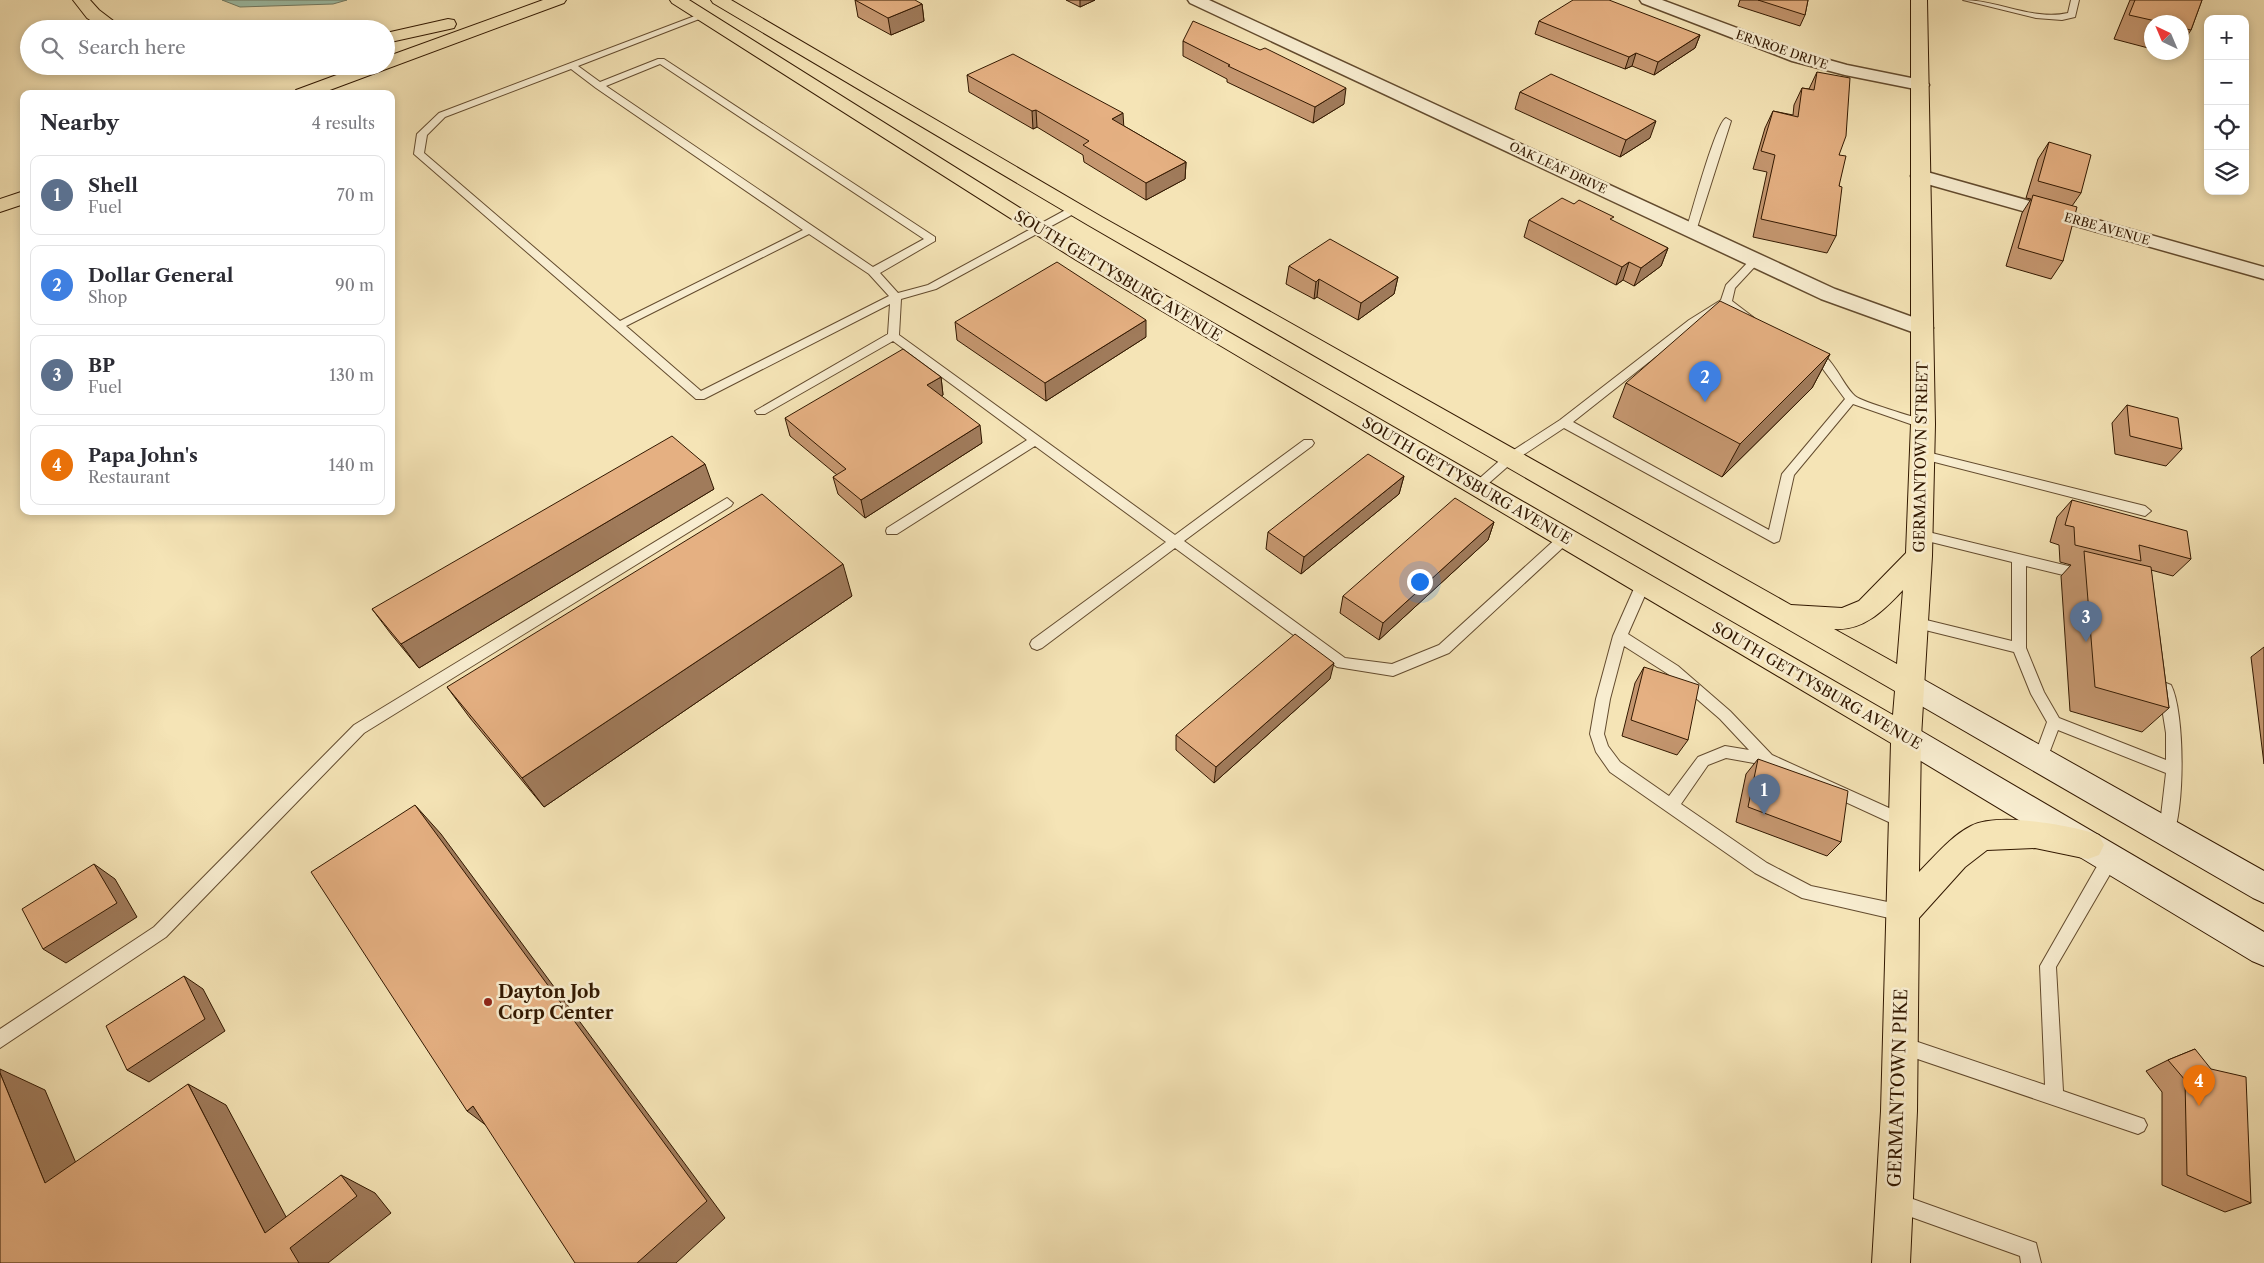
<!DOCTYPE html>
<html lang="en">
<head>
<meta charset="utf-8">
<style>
  body { margin:0; font-family:"Libre Caslon Text",serif; background:#f2f2f3; color:#2b2b33 }
  .controls { position:absolute; right:15px; top:15px; display:grid; overflow:hidden; border-radius:10px; box-shadow:0 2px 8px #0003 }
  .controls button { width:45px; height:45px; display:grid; place-items:center; padding:0; border:0; border-bottom:1px solid #e1e1e2; background:#fff; color:#2b2b33; font:25px sans-serif }
  .compass { position:absolute; left:2144px; top:15px; width:45px; height:45px; border-radius:50%; background:#fff; box-shadow:0 2px 8px #0003; rotate:316deg }
  .you { position:absolute; left:1419px; top:581px; width:18px; height:18px; margin:-12px; border:4px solid #fff; border-radius:50%; background:#1a73e8; box-shadow:0 0 0 8px #1a73e833 }
  .badge { display:grid; place-items:center; width:32px; height:32px; border-radius:50%; background:#8f2418; color:#fff; font-size:16px; font-weight:700 }
  .pin { position:absolute; translate:-50% -41px; filter:drop-shadow(0 1px 2px #0008) }
  .pin::after { content:''; position:absolute; top:26px; width:18px; height:15px; background:inherit; clip-path:polygon(0 0,100% 0,50% 100%) }
  .list { margin:0; padding:0; list-style:none }
  h2 { display:flex; justify-content:space-between; align-items:center; height:65px; margin:0; padding:0 20px; font-size:21px }
  h2 small { font-size:16px; font-weight:400; color:#7c7c81 }
  .list li { display:grid; grid-template-columns:32px 1fr auto; gap:15px; align-items:center; box-sizing:border-box; height:80px; margin:0 10px 10px; padding:0 10px; border:1px solid #e1e1e2; border-radius:10px }
  .list b { display:block; font-size:19px; white-space:nowrap }
  .list p { margin:0; font-size:16px; white-space:nowrap; color:#7c7c81 }
  .list em { font-size:16px; font-style:normal; color:#7c7c81 }
  .icon { flex:none; width:28px; height:28px; fill:none; stroke:currentColor; stroke-width:2; stroke-linecap:round; stroke-linejoin:round }
  .map { position:relative; flex:none; width:2264px; height:1263px; overflow:hidden }
  .search { position:absolute; background:#fff; box-shadow:0 2px 8px #0003; left:20px; top:20px; width:375px; height:55px; display:flex; align-items:center; gap:12px; box-sizing:border-box; padding:0 18px; border-radius:28px; color:#7c7c81; font-size:19px }
  .panel { position:absolute; background:#fff; box-shadow:0 2px 8px #0003; left:20px; top:90px; width:375px; height:425px; border-radius:10px }
  .map>svg:first-child { display:block }
  .water { fill:#9dbfa8; stroke:#727c65 }
  .lines { fill:none; stroke-linecap:round; stroke-linejoin:round }
  .lane-casing { stroke:#634b2e; stroke-width:2 }
  .street-casing { stroke:#634b2e; stroke-width:3 }
  .secondary-casing { stroke:#321800; stroke-width:2 }
  .primary-casing { stroke:#321800; stroke-width:2 }
  .highway-casing { stroke:#321800; stroke-width:2 }
  .lane { fill:#f8edd0; fill-rule:evenodd }
  .street { fill:#f8edd0; fill-rule:evenodd }
  .secondary { fill:#f8edd0; fill-rule:evenodd }
  .primary { fill:#f5e4b6; fill-rule:evenodd }
  .highway { fill:#f5e4b6; fill-rule:evenodd }
  .wall { fill:#c59770; stroke:#321800 }
  .shaded-wall { fill:#a07b5b; stroke:#321800 }
  .building { fill:#e5b082; stroke:#321800 }
  .poi-dot { fill:#8f2418; stroke:#f8edd0; stroke-width:2 }
  .labels { text-anchor:middle; stroke-width:5; stroke-linejoin:round; paint-order:stroke }
  .far-street-label { font-size:12px; fill:#321800; stroke:#f8edd0 }
  .street-label { font-size:15px; fill:#321800; stroke:#f8edd0 }
  .near-poi-label { font-size:18px; font-weight:bold; fill:#321800; stroke:#f8edd0; text-anchor:start }
  .near-street-label { font-size:18px; fill:#321800; stroke:#f8edd0 }
</style>
</head>
<body>
<div class="map">
<svg width="2264" height="1263" viewBox="0 0 2264 1263">
  <rect width="100%" height="100%" fill="#f5e4b6"/>
  <filter id="stains"><feTurbulence type="fractalNoise" baseFrequency=".004" numOctaves="4"/><feColorMatrix values="0 0 0 0 .2 0 0 0 0 .09 0 0 0 0 .02 0 0 0 .5 -.17"/></filter>
  <radialGradient id="worn" r=".72"><stop offset=".6" stop-color="#630" stop-opacity="0"/><stop offset="1" stop-color="#630" stop-opacity=".3"/></radialGradient>
  <path class="water" d="M 222,0 L 347,0 L 333,4 L 240,7 Z"/>
  <g class="lines">
    <defs>
      <path id="lane" d="M 1963,0 C 1998,0 2033,21 2068,13 L 2071,0 L 2079,0 L 2075,17 L 2062,20 L 2036,18 Z
        M 700,14 L 707,16 L 578,66 L 600,82 L 658,59 L 664,59 L 935,237 L 935,241 L 880,273 L 898,293 L 928,285 L 1071,207 L 1079,207 L 1079,211 L 936,289 L 901,299 L 899,335 L 1175,535 L 1304,440 L 1312,440 L 1314,443 L 1312,446 L 1184,541 L 1345,658 L 1392,664 L 1439,645 L 1560,535 L 1570,535 L 1571,538 L 1570,541 L 1449,653 L 1393,676 L 1337,667 L 1175,548 L 1042,648 L 1037,650 L 1032,648 L 1030,644 L 1032,640 L 1166,542 L 1035,446 L 897,534 L 887,534 L 886,531 L 887,528 L 1027,440 L 893,341 L 765,414 L 757,414 L 755,411 L 888,334 L 890,304 L 704,399 L 696,399 L 414,154 L 417,134 L 439,113 ZM 660,64 L 924,239 L 873,267 L 606,86 ZM 571,69 L 596,88 L 803,230 L 620,321 L 424,153 L 427,135 L 445,117 ZM 809,234 L 869,274 L 889,296 L 701,391 L 626,326 Z
        M 1726,118 L 1731,121 L 1696,231 L 1695,233 L 1687,233 L 1686,231 C 1691,215 1716,122 1726,118 Z
        M 1756,257 L 1761,260 L 1735,288 L 1732,301 L 1753,317 L 1755,319 L 1753,321 L 1745,321 L 1726,307 L 1697,324 L 1573,422 L 1769,530 L 1782,474 L 1845,399 L 1817,361 L 1805,353 L 1807,350 C 1829,345 1841,384 1855,396 C 1862,402 1914,417 1927,421 L 1929,424 L 1927,427 L 1919,427 L 1853,404 L 1794,475 L 1780,538 L 1779,541 L 1774,543 L 1564,428 L 1514,461 L 1481,490 L 1473,490 L 1471,487 L 1473,484 L 1506,455 L 1560,420 L 1689,320 L 1721,300 L 1726,285 L 1752,258 Z
        M 1923,451 L 2145,506 L 2151,511 L 2145,516 L 1919,458 L 1917,455 Z
        M 727,498 L 733,503 L 731,506 L 364,733 L 166,937 L 0,1048 L 0,1029 L 154,927 L 354,725 Z
        M 1920,530 L 2089,571 L 2091,575 L 2089,579 L 2084,580 L 2026,566 L 2026,648 L 2044,692 L 2059,718 L 2166,760 L 2166,733 L 2159,689 L 2161,685 L 2166,683 L 2171,685 C 2185,712 2185,811 2172,838 L 2167,840 L 2162,838 L 2159,833 L 2166,773 L 2058,730 L 2045,764 L 2040,766 L 2035,764 L 2033,760 L 2047,722 L 2031,694 L 2014,652 L 1909,626 L 1907,622 L 1909,618 L 1914,617 L 2012,641 L 2012,562 L 1915,538 L 1914,535 L 1915,532 Z
        M 1643,579 L 1648,580 L 1650,584 L 1628,634 L 1678,666 L 1730,711 L 1772,755 L 1909,817 L 1912,822 L 1909,827 L 1904,829 L 1765,765 L 1726,758 L 1708,765 L 1681,804 L 1767,863 L 1811,886 L 1902,905 L 1908,908 L 1910,913 L 1908,918 L 1902,921 L 1802,898 L 1755,873 L 1610,772 L 1596,752 L 1590,734 L 1596,699 L 1613,636 L 1636,584 L 1638,580 ZM 1624,646 L 1668,674 L 1720,719 L 1749,750 L 1725,746 L 1698,757 L 1669,796 L 1620,762 L 1608,746 L 1604,734 L 1610,699 Z
        M 2110,852 L 2116,854 L 2118,859 L 2116,864 L 2056,967 L 2063,1091 L 2144,1119 L 2147,1125 L 2144,1131 L 2138,1134 L 1894,1051 L 1891,1045 L 1894,1039 L 1900,1036 L 2045,1085 L 2040,966 L 2104,854 Z
        M 1896,1193 L 2036,1243 L 2041,1263 L 2021,1263 L 2020,1256 L 1889,1209 L 1887,1202 L 1889,1195 Z"/>
      <path id="street" d="M 1188,0 L 1209,0 L 1835,289 L 1929,323 L 1933,328 L 1929,333 L 1922,335 L 1915,333 L 1821,299 L 1190,3 Z
        M 1640,0 L 1662,0 L 1804,53 L 1847,65 L 1926,81 L 1929,85 L 1926,89 L 1920,90 L 1845,75 L 1792,61 L 1642,3 Z
        M 1920,170 L 2264,267 L 2264,279 L 1913,180 L 1911,176 L 1913,172 Z"/>
      <path id="secondary" d="M 1909,673 L 1919,677 L 2264,871 L 2264,903 L 2253,898 L 1899,693 L 1895,685 L 1899,677 Z
        M 1906,725 L 1916,728 L 2264,932 L 2264,966 L 2252,961 L 1896,746 L 1891,737 L 1896,728 Z"/>
      <path id="primary" d="M 670,0 L 689,0 L 1090,252 L 1893,715 L 1895,691 L 1088,225 L 713,3 L 711,0 L 731,0 L 1102,217 L 1791,605 L 1842,608 L 1859,601 L 1906,553 L 1911,424 L 1911,0 L 1927,0 L 1935,424 L 1932,556 L 1921,737 L 1919,872 C 1935,856 1951,836 1971,826 C 1998,812 2071,825 2099,835 L 2104,845 L 2099,855 L 2088,859 L 2035,848 L 1987,850 L 1965,867 L 1919,918 L 1917,1111 L 1910,1263 L 1872,1263 L 1881,1111 L 1891,743 L 1076,260 L 672,3 ZM 1903,590 L 1897,664 L 1834,629 C 1864,631 1884,610 1903,590 Z"/>
      <path id="highway" d="M 73,0 L 90,0 L 99,10 L 124,29 L 104,29 L 87,18 Z
        M 543,0 L 566,0 L 564,3 L 319,94 L 293,94 L 296,90 L 361,66 L 386,66 L 386,57 Z
        M 448,19 L 454,20 L 456,24 L 454,28 L 386,43 L 386,33 Z
        M 24,191 L 24,204 L 0,212 L 0,199 Z"/>
    </defs>
    <use href="#lane" class="lane-casing"/>
    <use href="#street" class="street-casing"/>
    <use href="#secondary" class="secondary-casing"/>
    <use href="#primary" class="primary-casing"/>
    <use href="#highway" class="highway-casing"/>
    <use href="#lane" class="lane"/>
    <use href="#street" class="street"/>
    <use href="#secondary" class="secondary"/>
    <use href="#primary" class="primary"/>
    <use href="#highway" class="highway"/>
  </g>
  <path class="wall" d="M 855,0 L 922,4 L 924,21 L 891,35 L 858,17 Z
    M 1066,0 L 1095,0 L 1080,7 Z
    M 1740,0 L 1808,0 L 1805,15 L 1800,26 L 1738,6 Z
    M 2130,0 L 2202,0 L 2191,30 L 2182,44 L 2182,22 L 2152,22 L 2152,49 L 2114,39 Z
    M 1539,21 L 1700,35 L 1695,48 L 1654,75 L 1632,66 L 1625,69 L 1535,34 Z
    M 1183,41 L 1344,104 L 1313,123 L 1227,82 L 1227,79 L 1183,56 Z
    M 2165,52 L 2176,52 L 2174,55 Z
    M 1817,72 L 1839,155 L 1839,186 L 1836,236 L 1827,253 L 1753,237 L 1767,172 L 1753,169 L 1765,128 L 1773,111 L 1793,115 L 1794,105 L 1802,88 L 1809,89 Z
    M 967,75 L 1124,126 L 1186,162 L 1185,179 L 1146,200 L 1084,162 L 1083,155 L 1037,127 L 1033,129 L 969,92 Z
    M 1520,92 L 1650,138 L 1620,157 L 1515,109 Z
    M 2049,142 L 2081,193 L 2072,206 L 2063,261 L 2051,279 L 2006,266 L 2022,213 L 2031,199 L 2026,198 L 2038,159 Z
    M 1574,204 L 1612,221 L 1668,248 L 1661,266 L 1634,286 L 1623,280 L 1616,285 L 1524,237 L 1529,220 Z
    M 1289,266 L 1398,277 L 1394,294 L 1358,320 L 1317,297 L 1314,299 L 1286,284 Z
    M 955,322 L 1146,337 L 1046,401 L 957,340 Z
    M 1830,354 L 1812,388 L 1722,477 L 1613,417 L 1626,383 Z
    M 941,377 L 943,395 L 941,396 L 982,443 L 865,518 L 838,494 L 833,477 L 837,475 L 790,436 L 785,418 Z
    M 2127,405 L 2182,449 L 2166,466 L 2115,454 L 2112,423 Z
    M 1404,476 L 1399,494 L 1301,574 L 1266,549 L 1268,532 Z
    M 714,489 L 419,668 L 391,634 L 372,609 Z
    M 2072,500 L 2191,559 L 2173,576 L 2151,570 L 2169,708 L 2142,732 L 2070,711 L 2061,576 L 2071,565 L 2060,562 L 2059,545 L 2050,542 L 2057,517 Z
    M 1494,522 L 1488,540 L 1379,640 L 1340,613 L 1343,596 Z
    M 852,596 L 544,807 L 470,718 L 447,687 Z
    M 2264,647 L 2264,764 L 2251,657 Z
    M 1644,667 L 1688,740 L 1677,755 L 1622,736 L 1635,683 Z
    M 1330,679 L 1214,783 L 1176,750 L 1176,735 Z
    M 1758,759 L 1841,842 L 1827,856 L 1736,822 L 1746,774 Z
    M 2195,1049 L 2251,1203 L 2225,1212 L 2162,1185 L 2162,1092 L 2146,1071 L 2168,1060 Z"/>
  <path class="shaded-wall" d="M 1080,0 L 1095,0 L 1080,7 Z
    M 922,4 L 924,21 L 891,35 L 888,18 Z
    M 1700,35 L 1695,48 L 1654,75 L 1658,62 Z
    M 1636,53 L 1632,66 L 1625,69 L 1629,57 Z
    M 1346,88 L 1344,104 L 1313,123 L 1315,107 Z
    M 1036,110 L 1037,127 L 1033,129 L 1032,111 Z
    M 1123,113 L 1124,130 L 1112,119 Z
    M 1656,121 L 1650,138 L 1620,157 L 1626,140 Z
    M 1186,162 L 1185,179 L 1146,200 L 1146,183 Z
    M 1668,248 L 1661,266 L 1634,286 L 1641,268 Z
    M 1629,262 L 1623,280 L 1616,285 L 1622,267 Z
    M 1398,277 L 1394,294 L 1358,320 L 1361,303 Z
    M 1319,279 L 1317,297 L 1314,299 L 1316,282 Z
    M 1146,320 L 1146,337 L 1046,401 L 1045,383 Z
    M 1830,354 L 1812,388 L 1722,477 L 1740,444 Z
    M 941,377 L 943,395 L 930,403 L 927,385 Z
    M 980,425 L 982,443 L 865,518 L 861,500 Z
    M 705,464 L 714,489 L 419,668 L 401,644 Z
    M 1404,476 L 1399,494 L 1301,574 L 1304,557 Z
    M 1494,522 L 1488,540 L 1379,640 L 1383,623 Z
    M 843,564 L 852,596 L 544,807 L 522,778 Z
    M 1334,663 L 1330,679 L 1214,783 L 1216,767 Z
    M 415,805 L 441,834 L 725,1218 L 676,1263 L 637,1263 Z
    M 94,864 L 115,879 L 137,917 L 66,963 L 43,949 Z
    M 184,976 L 203,989 L 225,1031 L 149,1082 L 127,1070 Z
    M 0,1069 L 45,1090 L 92,1201 L 45,1183 L 0,1073 Z
    M 188,1084 L 226,1105 L 299,1241 L 341,1175 L 375,1193 L 391,1213 L 328,1263 L 299,1263 L 265,1233 Z
    M 473,1106 L 495,1132 L 467,1111 Z"/>
  <path class="building" d="M 855,0 L 915,0 L 922,4 L 888,18 Z
    M 1573,0 L 1609,0 L 1700,35 L 1658,62 L 1636,53 L 1629,57 L 1539,21 Z
    M 1758,0 L 1808,0 L 1805,15 Z
    M 2135,0 L 2202,0 L 2191,30 L 2182,28 L 2182,22 L 2160,22 L 2129,15 Z
    M 1193,21 L 1260,50 L 1265,48 L 1346,88 L 1315,107 L 1228,66 L 1230,65 L 1183,41 Z
    M 1013,54 L 1123,113 L 1112,119 L 1186,162 L 1146,183 L 1083,145 L 1089,141 L 1036,110 L 1032,111 L 967,75 Z
    M 1817,72 L 1850,78 L 1846,136 L 1839,155 L 1846,156 L 1839,186 L 1842,187 L 1836,236 L 1761,219 L 1775,155 L 1761,151 L 1773,111 L 1798,117 L 1802,88 L 1814,90 Z
    M 1551,74 L 1656,121 L 1626,140 L 1520,92 Z
    M 2049,142 L 2091,155 L 2081,193 L 2038,181 Z
    M 2033,195 L 2077,207 L 2063,261 L 2018,248 Z
    M 1562,198 L 1574,204 L 1579,200 L 1614,217 L 1610,219 L 1668,248 L 1641,268 L 1629,262 L 1622,267 L 1529,220 Z
    M 1330,239 L 1398,277 L 1361,303 L 1319,279 L 1316,282 L 1289,266 Z
    M 1057,262 L 1146,320 L 1045,383 L 955,322 Z
    M 1720,301 L 1830,354 L 1740,444 L 1626,383 Z
    M 903,349 L 941,377 L 927,385 L 980,425 L 861,500 L 833,477 L 846,469 L 785,418 Z
    M 2127,405 L 2178,418 L 2182,449 L 2130,436 Z
    M 672,436 L 705,464 L 401,644 L 372,609 Z
    M 1368,454 L 1404,476 L 1304,557 L 1268,532 Z
    M 762,494 L 843,564 L 522,778 L 447,687 Z
    M 1455,498 L 1494,522 L 1383,623 L 1343,596 Z
    M 2072,500 L 2187,531 L 2191,559 L 2139,545 L 2141,561 L 2075,545 L 2074,527 L 2065,525 Z
    M 2084,551 L 2151,567 L 2169,708 L 2095,687 Z
    M 1295,634 L 1334,663 L 1216,767 L 1176,735 Z
    M 1644,667 L 1699,685 L 1688,740 L 1631,720 Z
    M 1758,759 L 1848,791 L 1841,842 L 1748,807 Z
    M 415,805 L 707,1201 L 637,1263 L 575,1263 L 473,1106 L 467,1111 L 311,872 Z
    M 94,864 L 117,903 L 43,949 L 22,909 Z
    M 184,976 L 205,1019 L 127,1070 L 106,1026 Z
    M 2195,1049 L 2211,1069 L 2246,1077 L 2251,1203 L 2187,1175 L 2185,1080 L 2168,1060 Z
    M 0,1073 L 45,1183 L 188,1084 L 265,1233 L 341,1175 L 357,1196 L 290,1248 L 299,1263 L 0,1263 Z"/>
  <circle class="poi-dot" cx="488" cy="1002" r="5"/>
  <g class="labels">
    <g class="far-street-label">
      <text transform="translate(1782 50) rotate(19)" y="4">ERNROE DRIVE</text>
      <text transform="translate(1558 168) rotate(25)" y="4">OAK LEAF DRIVE</text>
      <text transform="translate(2107 229) rotate(16)" y="4">ERBE AVENUE</text>
    </g>
    <g class="street-label">
      <text transform="translate(1118 276) rotate(31)" y="5">SOUTH GETTYSBURG AVENUE</text>
      <text transform="translate(1921 457) rotate(-89)" y="5">GERMANTOWN STREET</text>
      <text transform="translate(1467 481) rotate(30)" y="5">SOUTH GETTYSBURG AVENUE</text>
      <text transform="translate(1817 686) rotate(30)" y="5">SOUTH GETTYSBURG AVENUE</text>
    </g>
    <g class="near-poi-label">
      <text x="498" y="998">Dayton Job<tspan x="498" dy="21">Corp Center</tspan></text>
    </g>
    <g class="near-street-label">
      <text transform="translate(1898 1088) rotate(-88)" y="6">GERMANTOWN PIKE</text>
    </g>
  </g>
  <rect width="100%" height="100%" filter="url(#stains)"/>
  <rect width="100%" height="100%" fill="url(#worn)"/>
</svg>
<div class="controls">
<button>+</button>
<button>−</button>
<button><svg class="icon" aria-label="locate" viewBox="0 0 24 24"><circle cx="12" cy="12" r="6"/><path d="M12 2v4M12 18v4M2 12h4M18 12h4"/></svg></button>
<button><svg class="icon" aria-label="layers" viewBox="0 0 24 24"><path d="M12 4l9 5-9 5-9-5zM3 14l9 5 9-5"/></svg></button>
</div>
<svg class="compass" viewBox="-18 -18 36 36"><path d="M0-13l5 13h-10z" fill="#e53935"/><path d="M0 13l5-13h-10z" fill="#7c7c81"/></svg>
<div class="you"></div>
<div class="pin badge" style="left:1764px;top:815px;background:#5c6f8a">1</div>
<div class="pin badge" style="left:1705px;top:402px;background:#3f7fe0">2</div>
<div class="pin badge" style="left:2086px;top:642px;background:#5c6f8a">3</div>
<div class="pin badge" style="left:2199px;top:1106px;background:#e8710a">4</div>
<div class="search"><svg class="icon" aria-label="search" viewBox="0 0 24 24"><circle cx="10" cy="10" r="6"/><path d="M15 15l6 6"/></svg>Search here</div>
<section class="panel">
<h2>Nearby<small>4 results</small></h2>
<ul class="list">
<li><span class="badge" style="background:#5c6f8a">1</span><div><b>Shell</b><p>Fuel</p></div><em>70 m</em></li>
<li><span class="badge" style="background:#3f7fe0">2</span><div><b>Dollar General</b><p>Shop</p></div><em>90 m</em></li>
<li><span class="badge" style="background:#5c6f8a">3</span><div><b>BP</b><p>Fuel</p></div><em>130 m</em></li>
<li><span class="badge" style="background:#e8710a">4</span><div><b>Papa John's</b><p>Restaurant</p></div><em>140 m</em></li>
</ul>
</section>
</div>
</body>
</html>
